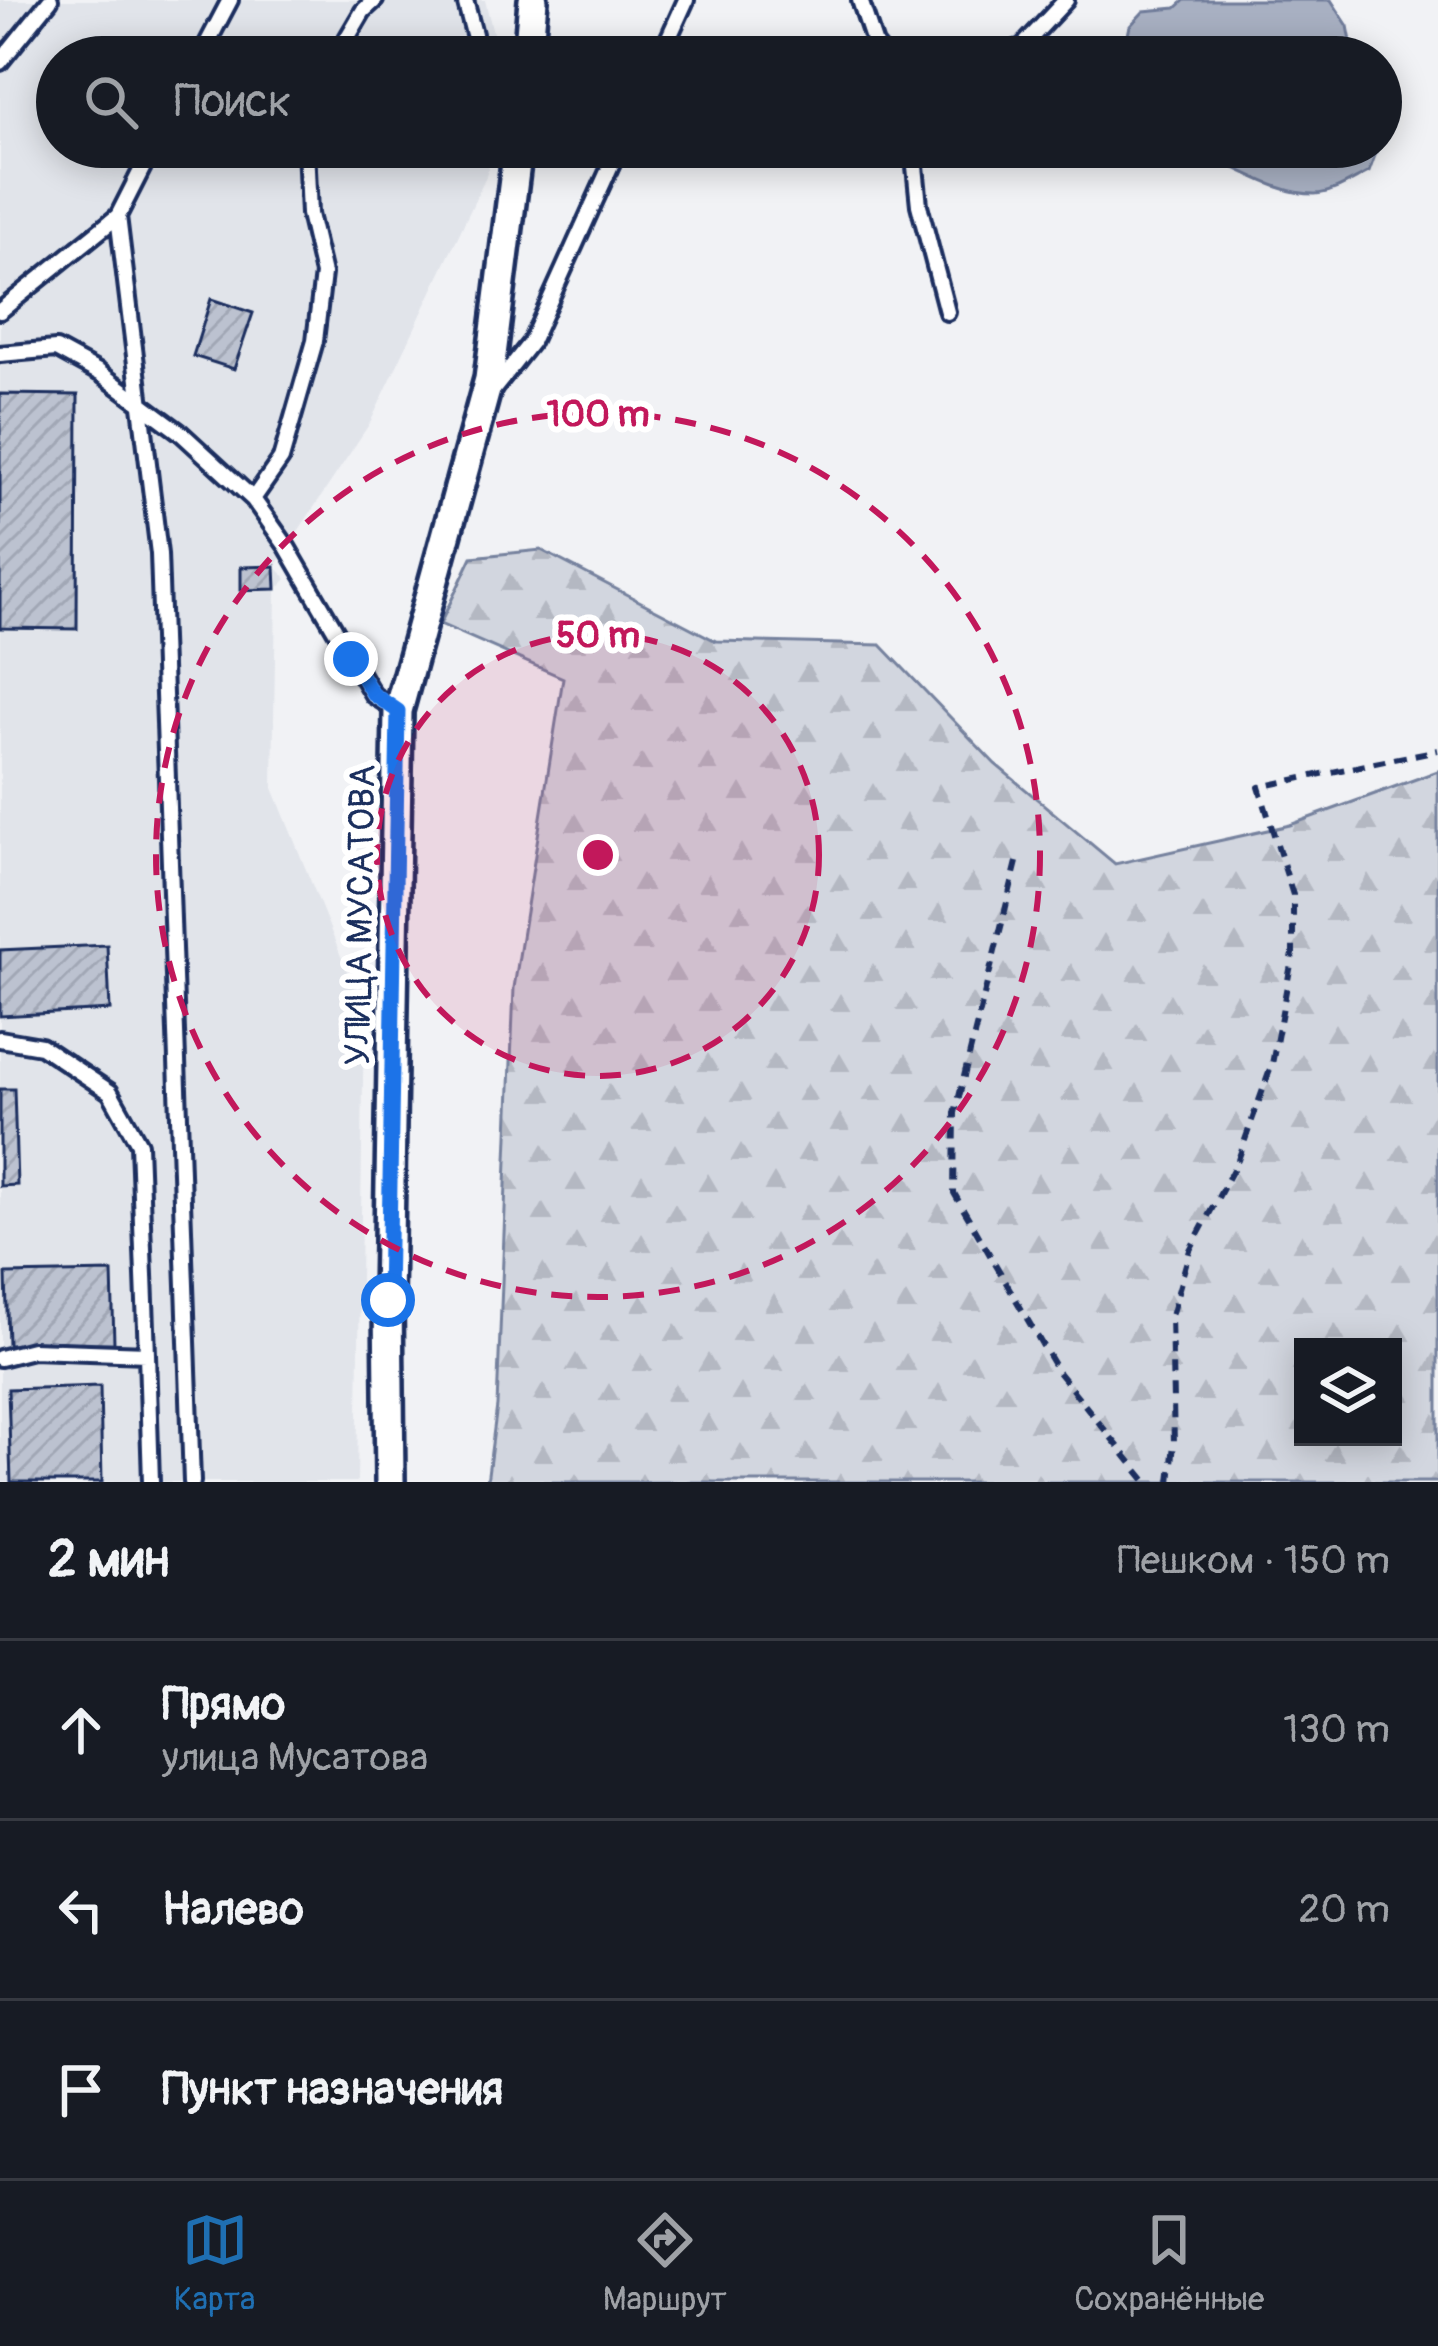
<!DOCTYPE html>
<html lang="ru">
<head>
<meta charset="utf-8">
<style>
  body { margin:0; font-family:Pangolin,sans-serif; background:#20242c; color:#f1f3f6 }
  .controls { position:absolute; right:36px; bottom:36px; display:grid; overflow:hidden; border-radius:0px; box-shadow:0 6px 30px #0003 }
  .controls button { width:108px; height:108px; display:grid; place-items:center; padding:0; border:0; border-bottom:3px solid #363941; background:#171b24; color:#f1f3f6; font:60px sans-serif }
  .stop { position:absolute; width:36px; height:36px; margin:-27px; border:9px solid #1a73e8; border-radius:50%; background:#fff }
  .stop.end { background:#1a73e8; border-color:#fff; box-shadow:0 3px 12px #0008 }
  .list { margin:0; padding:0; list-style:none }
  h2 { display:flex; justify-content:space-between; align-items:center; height:156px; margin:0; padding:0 48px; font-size:51px }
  h2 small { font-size:39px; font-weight:400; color:#9ea1a6 }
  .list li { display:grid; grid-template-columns:78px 1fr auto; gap:36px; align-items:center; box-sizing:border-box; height:180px; padding:0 48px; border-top:3px solid #363941 }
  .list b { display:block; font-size:45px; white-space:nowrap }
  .list p { margin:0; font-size:39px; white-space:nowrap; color:#9ea1a6 }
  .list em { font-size:39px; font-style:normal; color:#9ea1a6 }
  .icon { flex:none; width:66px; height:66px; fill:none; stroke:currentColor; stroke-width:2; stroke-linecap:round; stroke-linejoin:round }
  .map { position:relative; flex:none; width:1438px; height:1482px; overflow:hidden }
  .search { position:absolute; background:#171b24; box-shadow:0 6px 30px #0003; left:36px; right:36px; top:36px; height:132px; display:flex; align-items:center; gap:30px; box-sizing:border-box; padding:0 42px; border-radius:66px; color:#9ea1a6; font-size:45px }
  .sheet { height:696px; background:#171b24 }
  nav { display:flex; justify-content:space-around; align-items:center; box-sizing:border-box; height:168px; border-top:3px solid #363941; background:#171b24; font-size:33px; color:#9ea1a6 }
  nav a { display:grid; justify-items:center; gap:6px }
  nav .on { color:#1f6fb2 }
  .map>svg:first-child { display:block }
  .built { fill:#e1e4ea }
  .forest { fill:url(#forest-firs); stroke:#76829e; stroke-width:3; fill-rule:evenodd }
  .water { fill:#a8b0c2; stroke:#707c9a; stroke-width:3 }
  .building { fill:url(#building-hatch); stroke:#1b2f5e; stroke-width:3 }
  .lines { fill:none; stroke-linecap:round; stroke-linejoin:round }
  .lane-casing { stroke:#1b2f5e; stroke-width:22 }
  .street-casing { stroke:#1b2f5e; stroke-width:36 }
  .path { stroke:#1b2f5e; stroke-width:6; stroke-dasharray:12 9; stroke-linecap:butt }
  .lane { stroke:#fff; stroke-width:14 }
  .street { stroke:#fff; stroke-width:27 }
  .route { stroke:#1a73e8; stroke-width:15 }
  .ring { fill:none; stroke:#c2185b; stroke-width:6; stroke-dasharray:21 15 }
  .labels { text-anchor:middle; stroke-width:12; stroke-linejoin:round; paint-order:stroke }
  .street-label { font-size:36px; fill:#1b2f5e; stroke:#fff }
  .centre { fill:#c2185b; stroke:#fff; stroke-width:6 }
  .ring-label { font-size:36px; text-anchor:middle; font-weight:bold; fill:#c2185b; stroke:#fff; stroke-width:12; stroke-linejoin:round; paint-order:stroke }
</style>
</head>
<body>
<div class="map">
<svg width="1438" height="1482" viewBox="0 0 1438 1482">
  <defs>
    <pattern id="forest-firs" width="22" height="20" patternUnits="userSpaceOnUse" patternTransform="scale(3)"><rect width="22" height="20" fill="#d2d6df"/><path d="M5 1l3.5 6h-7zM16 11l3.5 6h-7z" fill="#b4b8c2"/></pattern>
    <pattern id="building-hatch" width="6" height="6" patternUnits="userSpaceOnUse" patternTransform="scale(3)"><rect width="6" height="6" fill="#bcc2d0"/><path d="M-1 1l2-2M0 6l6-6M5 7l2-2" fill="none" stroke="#a1a7b5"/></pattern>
  </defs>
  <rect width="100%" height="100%" fill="#f1f2f5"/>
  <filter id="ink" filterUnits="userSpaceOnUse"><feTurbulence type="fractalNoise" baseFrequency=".00833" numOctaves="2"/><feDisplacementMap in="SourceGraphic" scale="24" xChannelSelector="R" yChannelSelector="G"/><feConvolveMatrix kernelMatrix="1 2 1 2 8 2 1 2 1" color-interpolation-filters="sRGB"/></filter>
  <g filter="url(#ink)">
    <path class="built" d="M 0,0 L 485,0 L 499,57 L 57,57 L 57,147 L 494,147 L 485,179 L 370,423 L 275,566 L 287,579 L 276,590 L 273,788 L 364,1013 L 357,1482 L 0,1482 Z"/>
    <path class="forest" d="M 541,550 L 716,641 L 881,645 L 995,764 L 1115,864 L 1290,825 L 1438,771 L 1438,1482 L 487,1482 L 497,1406 L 514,988 L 563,678 L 440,624 L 472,557 ZM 1303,1347 L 1393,1347 L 1393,1437 L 1303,1437 Z"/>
    <path class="water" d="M 1185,0 L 1331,0 L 1348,26 L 1354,57 L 1123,57 L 1130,26 L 1144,11 L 1176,8 Z
      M 1194,147 L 1378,147 L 1369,172 C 1354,179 1332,194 1315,194 C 1273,194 1237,164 1197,153 Z"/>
    <path class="building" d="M 404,147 L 436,147 L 431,159 Z
      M 211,299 L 253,313 L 234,369 L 193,356 Z
      M 0,394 L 78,395 L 77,629 L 0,628 Z
      M 275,566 L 276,589 L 241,590 L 241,567 Z
      M 107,945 L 110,1010 L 0,1016 L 0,950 Z
      M 0,1089 L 14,1089 L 17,1185 L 0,1186 Z
      M 112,1272 L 114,1343 L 8,1345 L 6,1274 Z
      M 100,1386 L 102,1482 L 11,1482 L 8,1389 Z"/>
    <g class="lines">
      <defs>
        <path id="lane" d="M 465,0 L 474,34
          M 860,0 L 875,45 L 885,57
          M 200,57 L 230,0
          M 336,57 L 363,11 L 375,0
          M 660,57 L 686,0
          M 988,57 L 1022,47 L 1066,0
          M 0,62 L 50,0
          M 153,147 L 118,216 L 159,554 L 192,1482
          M 913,147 L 919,205 L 947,312
          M 0,311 L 118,216
          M 0,354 L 56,349 L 100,373 L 181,433 L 253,499 L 287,547 L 373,695 L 398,711
          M 493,390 L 531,342 L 619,147
          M 253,499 L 281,459 L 315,341 L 323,274 L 309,214 L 306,147
          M 0,1039 L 41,1046 L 110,1092 L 139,1144 L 147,1354
          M 0,1358 L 32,1350 L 147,1354 L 151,1482"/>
        <path id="street" d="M 528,57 L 533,0
          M 390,1482 L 388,1300 L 398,711 L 489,379 L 518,147"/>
      </defs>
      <use href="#lane" class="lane-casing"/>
      <use href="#street" class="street-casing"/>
      <path class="path" d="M 1017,862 L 955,1113 L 954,1193 L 1058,1372 L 1147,1482
        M 1170,1482 L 1174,1444 L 1171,1316 L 1190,1250 L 1238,1160 L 1272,1064 L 1293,954 L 1293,895 L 1259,787 L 1438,750"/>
      <use href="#lane" class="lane"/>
      <use href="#street" class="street"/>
    </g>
  </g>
  <g class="lines" filter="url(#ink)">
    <path class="route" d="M 351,659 L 373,694 L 398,711 L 388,1300"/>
  </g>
  <circle cx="598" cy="855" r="221" fill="#c2185b" fill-opacity=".12"/>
  <g class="ring">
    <circle cx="598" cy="855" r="221"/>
    <circle cx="598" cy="855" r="442"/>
  </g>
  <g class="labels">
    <g class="street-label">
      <text transform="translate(359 915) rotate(-89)" y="13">УЛИЦА МУСАТОВА</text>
    </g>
  </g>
  <circle cx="598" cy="855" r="18" class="centre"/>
  <g class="ring-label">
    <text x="598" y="426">100 m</text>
    <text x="598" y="647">50 m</text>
  </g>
</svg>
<div class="controls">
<button><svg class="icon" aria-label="layers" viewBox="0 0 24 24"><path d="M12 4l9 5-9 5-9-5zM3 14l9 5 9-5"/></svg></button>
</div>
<div class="stop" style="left:388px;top:1300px"></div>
<div class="stop end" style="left:351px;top:659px"></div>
<div class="search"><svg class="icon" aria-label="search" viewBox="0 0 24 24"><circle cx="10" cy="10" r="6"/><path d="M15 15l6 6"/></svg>Поиск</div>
</div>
<section class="sheet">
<h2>2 мин<small>Пешком · 150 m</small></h2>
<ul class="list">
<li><svg class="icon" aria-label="ahead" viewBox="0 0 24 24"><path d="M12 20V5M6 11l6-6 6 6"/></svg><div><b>Прямо</b><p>улица Мусатова</p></div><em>130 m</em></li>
<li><svg class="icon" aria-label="left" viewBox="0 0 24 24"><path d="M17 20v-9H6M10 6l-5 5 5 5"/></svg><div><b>Налево</b></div><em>20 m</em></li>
<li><svg class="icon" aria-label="arrive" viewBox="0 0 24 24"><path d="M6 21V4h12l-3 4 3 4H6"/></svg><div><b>Пункт назначения</b></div></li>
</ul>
</section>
<nav>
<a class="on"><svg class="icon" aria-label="map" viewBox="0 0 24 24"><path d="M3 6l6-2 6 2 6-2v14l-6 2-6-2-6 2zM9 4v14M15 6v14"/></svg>Карта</a>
<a><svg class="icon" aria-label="directions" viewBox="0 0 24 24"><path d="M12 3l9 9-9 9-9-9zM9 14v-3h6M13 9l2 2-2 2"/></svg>Маршрут</a>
<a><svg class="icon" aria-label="saved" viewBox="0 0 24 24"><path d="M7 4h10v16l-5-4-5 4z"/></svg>Сохранённые</a>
</nav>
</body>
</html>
